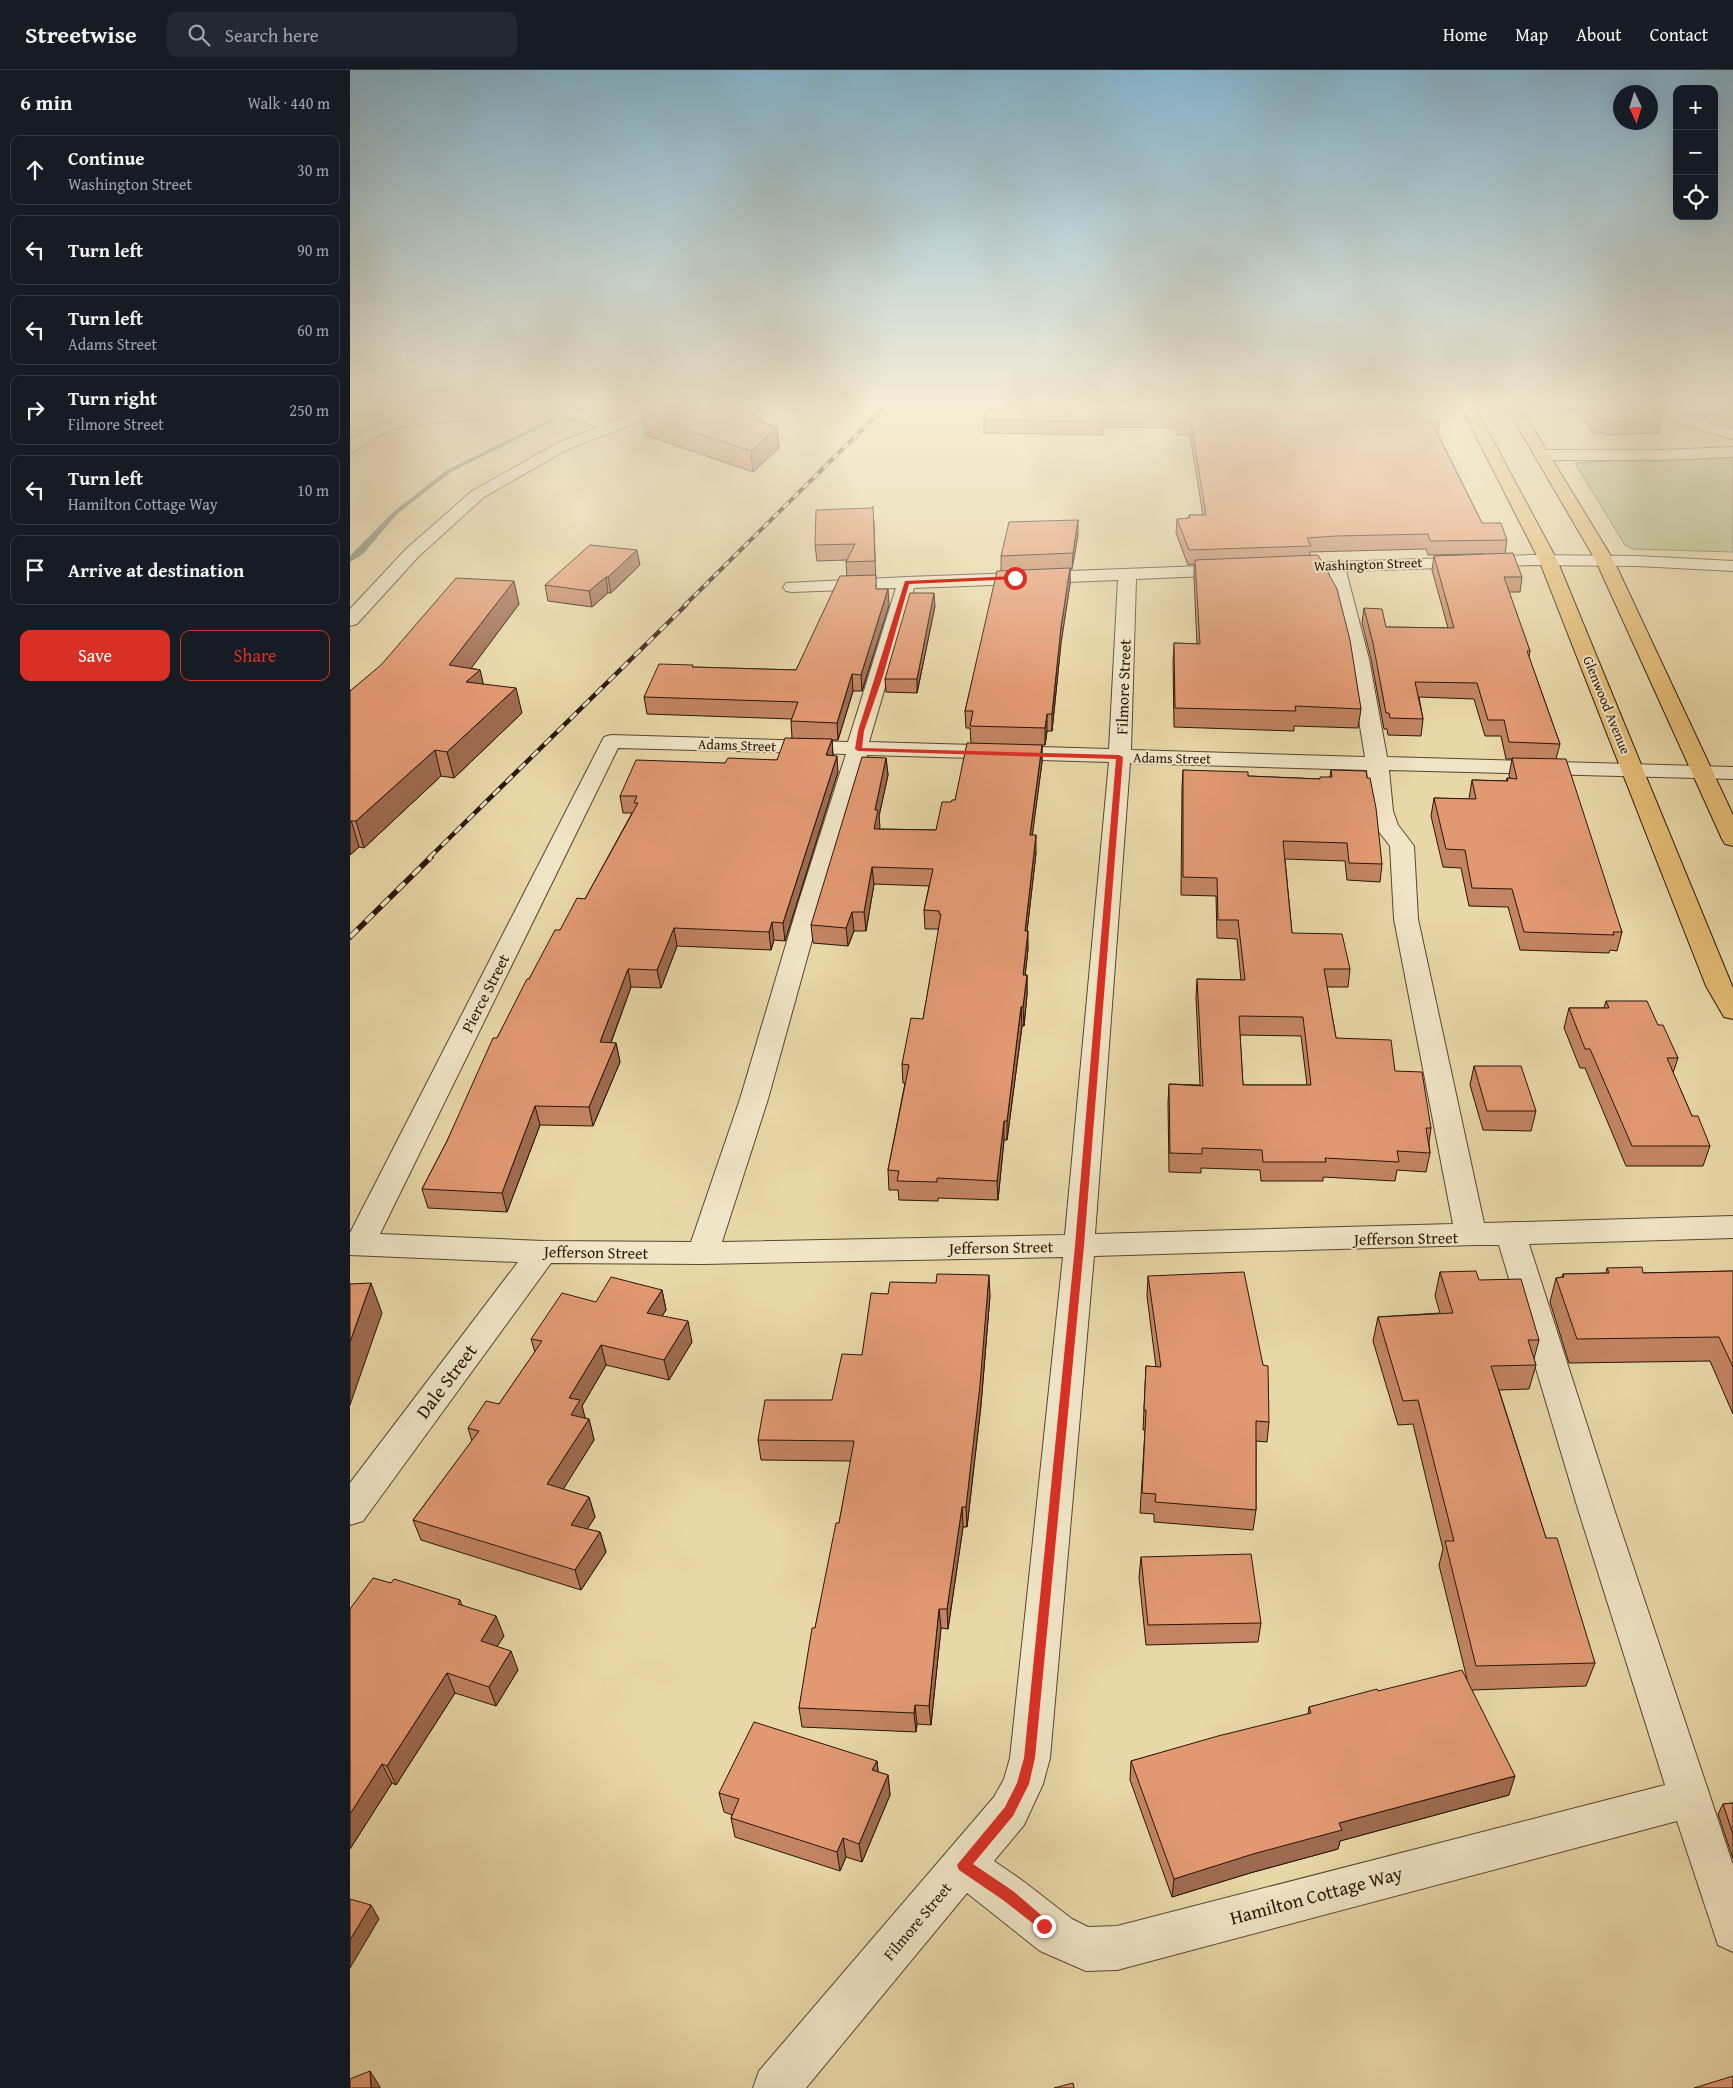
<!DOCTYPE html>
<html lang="en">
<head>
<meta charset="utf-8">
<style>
	body { margin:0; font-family:"Gentium Book Plus",serif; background:#242831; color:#f1f3f6 }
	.controls { position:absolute; right:15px; top:15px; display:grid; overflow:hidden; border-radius:10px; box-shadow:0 5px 20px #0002 }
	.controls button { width:45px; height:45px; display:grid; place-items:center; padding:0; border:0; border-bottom:1px solid #363941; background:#171b24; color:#f1f3f6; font:25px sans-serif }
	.compass { position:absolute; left:1263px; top:15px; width:45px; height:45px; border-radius:50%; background:#171b24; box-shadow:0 5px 20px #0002; rotate:176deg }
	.stop { position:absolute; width:15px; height:15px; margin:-11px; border:4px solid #d93025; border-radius:50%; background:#fff }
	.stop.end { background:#d93025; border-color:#fff; box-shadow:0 1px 5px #0008 }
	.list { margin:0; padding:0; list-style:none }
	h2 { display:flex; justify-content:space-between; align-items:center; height:65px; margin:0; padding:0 20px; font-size:21px }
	h2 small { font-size:16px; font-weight:400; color:#9ea1a6 }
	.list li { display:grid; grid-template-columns:32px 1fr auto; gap:15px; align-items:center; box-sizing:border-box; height:70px; margin:0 10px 10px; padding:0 10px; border:1px solid #363941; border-radius:10px }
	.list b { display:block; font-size:19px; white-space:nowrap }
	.list p { margin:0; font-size:16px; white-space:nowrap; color:#9ea1a6 }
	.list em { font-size:16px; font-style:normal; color:#9ea1a6 }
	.actions { display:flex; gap:10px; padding:15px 20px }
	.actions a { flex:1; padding:11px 0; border:1px solid #d93025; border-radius:10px; text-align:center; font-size:18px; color:#d93025 }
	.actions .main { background:#d93025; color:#fff }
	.icon { flex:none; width:28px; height:28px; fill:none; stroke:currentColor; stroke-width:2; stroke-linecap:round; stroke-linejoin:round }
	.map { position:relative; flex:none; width:1383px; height:2018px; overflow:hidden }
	header { display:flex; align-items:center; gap:30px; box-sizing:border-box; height:70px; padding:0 25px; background:#171b24; border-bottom:1px solid #363941 }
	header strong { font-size:24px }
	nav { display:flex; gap:28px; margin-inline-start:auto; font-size:18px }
	.search { width:350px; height:45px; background:#242831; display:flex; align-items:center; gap:12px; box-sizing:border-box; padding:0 18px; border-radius:10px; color:#9ea1a6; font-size:19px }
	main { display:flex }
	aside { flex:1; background:#171b24 }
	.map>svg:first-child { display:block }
	.green { fill:#b0bf8c; stroke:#6c6a4a }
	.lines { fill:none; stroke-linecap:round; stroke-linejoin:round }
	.stream { fill:#6b776a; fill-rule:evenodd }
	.minor-casing { stroke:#594630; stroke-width:2 }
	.major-casing { stroke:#291508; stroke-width:2 }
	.minor { fill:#f0e5c6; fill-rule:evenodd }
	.major { fill:#e4bc74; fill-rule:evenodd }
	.rail-far2-casing { stroke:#291508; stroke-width:4 }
	.rail-far1-casing { stroke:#291508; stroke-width:4.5 }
	.rail-casing { stroke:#291508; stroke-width:5.5 }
	.rail-far2 { stroke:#f0e5c6; stroke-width:2.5; stroke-dasharray:7; stroke-linecap:butt }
	.rail-far1 { stroke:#f0e5c6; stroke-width:3; stroke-dasharray:9; stroke-linecap:butt }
	.rail { stroke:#f0e5c6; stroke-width:4; stroke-dasharray:11; stroke-linecap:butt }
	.wall { fill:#c28462; stroke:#291508; fill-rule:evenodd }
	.shaded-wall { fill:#9e6b50; stroke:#291508 }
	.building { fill:#e29972; stroke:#291508; fill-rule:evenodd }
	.route { fill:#d93025 }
	.labels { text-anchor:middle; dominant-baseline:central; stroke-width:4; stroke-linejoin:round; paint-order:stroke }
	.far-street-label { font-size:14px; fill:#291508; stroke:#f0e5c6 }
	.street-label { font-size:16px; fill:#291508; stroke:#f0e5c6 }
	.near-street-label { font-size:19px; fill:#291508; stroke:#f0e5c6 }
</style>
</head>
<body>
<header>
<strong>Streetwise</strong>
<div class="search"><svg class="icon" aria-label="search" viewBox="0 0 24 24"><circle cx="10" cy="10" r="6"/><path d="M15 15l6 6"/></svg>Search here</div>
<nav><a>Home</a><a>Map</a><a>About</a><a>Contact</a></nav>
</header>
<main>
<aside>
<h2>6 min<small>Walk · 440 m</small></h2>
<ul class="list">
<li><svg class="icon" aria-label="ahead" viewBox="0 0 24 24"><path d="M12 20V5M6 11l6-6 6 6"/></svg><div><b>Continue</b><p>Washington Street</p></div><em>30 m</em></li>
<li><svg class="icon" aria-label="left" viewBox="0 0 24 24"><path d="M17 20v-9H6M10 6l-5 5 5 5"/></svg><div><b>Turn left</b></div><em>90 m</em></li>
<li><svg class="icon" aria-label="left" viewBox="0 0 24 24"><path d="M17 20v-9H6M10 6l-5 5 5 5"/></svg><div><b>Turn left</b><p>Adams Street</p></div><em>60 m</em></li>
<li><svg class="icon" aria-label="right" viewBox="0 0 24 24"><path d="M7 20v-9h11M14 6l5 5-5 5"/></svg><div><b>Turn right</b><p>Filmore Street</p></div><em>250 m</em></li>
<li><svg class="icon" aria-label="left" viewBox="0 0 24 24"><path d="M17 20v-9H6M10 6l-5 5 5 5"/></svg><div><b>Turn left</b><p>Hamilton Cottage Way</p></div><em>10 m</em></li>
<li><svg class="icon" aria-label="arrive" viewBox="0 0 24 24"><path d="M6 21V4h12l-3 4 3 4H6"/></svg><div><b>Arrive at destination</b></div></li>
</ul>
<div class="actions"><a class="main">Save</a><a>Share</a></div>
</aside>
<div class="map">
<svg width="1383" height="2018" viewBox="0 0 1383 2018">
	<rect width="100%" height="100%" fill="#e8d7a7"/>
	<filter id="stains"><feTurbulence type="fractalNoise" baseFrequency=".004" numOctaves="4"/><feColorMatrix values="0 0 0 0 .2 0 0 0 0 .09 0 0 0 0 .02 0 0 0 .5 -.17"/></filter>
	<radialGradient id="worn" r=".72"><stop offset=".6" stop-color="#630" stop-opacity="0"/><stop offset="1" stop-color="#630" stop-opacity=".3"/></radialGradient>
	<polygon class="green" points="1383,384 1383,482 1283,479 1275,475 1225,393"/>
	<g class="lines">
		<g class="stream">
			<polygon points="232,335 240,335 231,340 227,340 227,338"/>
			<polygon points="202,348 204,349 204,351 101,402 47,444 13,484 0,492 0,486 43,442 97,400"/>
		</g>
		<defs>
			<g id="minor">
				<polygon points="156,335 210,335 262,352 307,335 327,335 325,338 218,379 134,427 68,487 7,554 0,556 0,539 56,479 122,421 208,373 248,357 190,338 188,335 181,339 124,349 54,356 37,361 5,381 0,383 0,371 27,355 53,348 124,341"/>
				<polygon points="1300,335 1317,335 1333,346 1383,359 1383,369 1323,352"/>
				<polygon points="1383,377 1383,387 1309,390 1193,390 1187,388 1185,385 1187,382 1193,380 1309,380"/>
				<path d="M 1180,485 L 1287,486 L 1383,491 L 1383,501 L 1287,496 L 1180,495 L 996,501 L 1019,589 L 1037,687 L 1383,697 L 1383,709 L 1039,700 L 1043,741 L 1048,755 L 1064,776 L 1068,849 L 1134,1153 L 1383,1146 L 1383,1168 L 1179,1174 L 1264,1439 L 1383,1795 L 1383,1882 L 1368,1875 L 1327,1751 L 767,1900 L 736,1901 L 690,1881 L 617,1823 L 456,2018 L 403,2018 L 409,2001 L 644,1727 L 654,1709 L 660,1688 L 713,1187 L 353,1194 L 201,1193 L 13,1451 L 0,1455 L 0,1413 L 168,1192 L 0,1185 L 0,1163 L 254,667 L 261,665 L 498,672 L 546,518 L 442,522 L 436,521 L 433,517 L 436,513 L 557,507 L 880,495 L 886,496 L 889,500 L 886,504 L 880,505 L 786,509 L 781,680 L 1015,687 L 999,589 L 979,502 L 938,503 L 932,502 L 929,498 L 932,494 ZM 768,510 L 759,679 L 519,672 L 564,518 ZM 268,678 L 496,684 L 448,834 L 390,1029 L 341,1172 L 193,1171 L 30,1164 ZM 517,685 L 759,692 L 715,1165 L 372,1172 L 418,1029 L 472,834 ZM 780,693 L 1017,700 L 1021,741 L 1026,758 L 1040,776 L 1044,849 L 1103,1154 L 745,1164 ZM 1126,1175 L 1149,1175 L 1228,1439 L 1315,1715 L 767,1856 L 738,1857 L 722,1849 L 673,1811 L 644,1791 L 674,1755 L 693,1714 L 700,1688 L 744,1186 Z"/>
			</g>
			<g id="major">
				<polygon points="1110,335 1124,335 1207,490 1383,918 1383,949 1374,947 1356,916 1189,490"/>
				<polygon points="1155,335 1169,335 1264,491 1383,745 1383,776 1375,774 1372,769 1246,491"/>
			</g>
		</defs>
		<use href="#minor" class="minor-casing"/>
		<use href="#major" class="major-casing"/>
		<use href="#minor" class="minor"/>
		<use href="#major" class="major"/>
		<defs>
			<polyline id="rail-far2" points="334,536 537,335"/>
			<polyline id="rail-far1" points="79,788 336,535"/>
			<polyline id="rail" points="0,867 81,787"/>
		</defs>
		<use href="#rail-far2" class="rail-far2-casing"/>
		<use href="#rail-far1" class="rail-far1-casing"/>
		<use href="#rail" class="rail-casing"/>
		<use href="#rail-far2" class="rail-far2"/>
		<use href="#rail-far1" class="rail-far1"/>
		<use href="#rail" class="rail"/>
	</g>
	<g class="wall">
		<polygon points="636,335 1089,351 1088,364 1132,453 1157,470 1155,484 1172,507 1170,522 1159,522 1180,581 1179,587 1210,674 1206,689 1272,862 1267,881 1260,880 1259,883 1170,880 1158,837 1119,836 1111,798 1093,797 1081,746 1084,728 1119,729 1122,710 1156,711 1157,708 1160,708 1159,705 1162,689 1156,689 1151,666 1135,666 1124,629 1069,627 1073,649 1071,666 1038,665 1037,659 1034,659 1021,589 1012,553 1014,538 1036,557 1098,558 1082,500 1084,486 1133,484 1078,485 1076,479 960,482 960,486 1011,639 1008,658 944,656 944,661 824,657 823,592 824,573 847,574 844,508 844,494 838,495 826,463 827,449 839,448 839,445 853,445 840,365 827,365 825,358 753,357 753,365 634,363 634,350"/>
		<polygon points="1201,335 1300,335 1312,350 1309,363 1255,365 1254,363 1244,364 1228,342 1206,342"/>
		<polygon points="292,345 412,347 412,352 427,357 429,378 403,402 295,365"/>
		<polygon points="524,451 526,519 539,535 512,621 503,621 488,670 482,670 483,685 488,702 435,871 424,870 421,880 327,876 311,918 281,917 261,973 266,973 270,992 243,1056 190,1055 157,1142 78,1138 72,1119 97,1071 147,968 179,909 210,860 235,829 282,743 273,743 270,726 375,693 427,690 442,668 441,651 442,649 297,644 294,627 343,597 446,600 497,506 496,492 497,490 467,491 465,475"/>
		<polygon points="728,465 722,499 720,499 720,514 711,573 702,661 697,661 695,675 692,675 692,692 682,765 686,783 677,861 678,879 675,905 677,905 677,924 674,956 672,956 657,1070 654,1070 648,1130 588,1128 588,1131 549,1130 548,1120 539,1120 538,1100 555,1013 553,1013 552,994 573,949 589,859 575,859 574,840 579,816 524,814 516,861 504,861 498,876 463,873 461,855 536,688 538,705 529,746 529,759 586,760 601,732 605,730 621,673 620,658 616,658 615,641 651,501 651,486"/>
		<polygon points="290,495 261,523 258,523 242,537 198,531 195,515"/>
		<polygon points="169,534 121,598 130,600 133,614 172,643 104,708 91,706 14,778 9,777 0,785 0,621"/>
		<polygon points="585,536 567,623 536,622 535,609"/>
		<path d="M 833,700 L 898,706 L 970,709 L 980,707 L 981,700 L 1032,794 L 1030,812 L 997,810 L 995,791 L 935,789 L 942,863 L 1000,899 L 998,917 L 977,917 L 986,968 L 1045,1001 L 1081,1058 L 1079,1072 L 1080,1083 L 1076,1102 L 1047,1100 L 1045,1111 L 973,1107 L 973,1111 L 911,1111 L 910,1100 L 851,1098 L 851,1103 L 819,1102 L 818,1033 L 819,1014 L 850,1015 L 846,928 L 847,909 L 891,910 L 887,869 L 867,868 L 866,826 L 831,825 L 832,717 ZM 890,965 L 951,966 L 957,1015 L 893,1015 Z"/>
		<polygon points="1256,931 1308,955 1328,988 1323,1003 1342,1046 1360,1076 1353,1096 1276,1096 1235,998 1230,998 1214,958 1219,938 1254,938"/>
		<polygon points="1124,996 1186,1041 1181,1061 1133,1060 1120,1015"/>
		<polygon points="1257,1198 1293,1203 1383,1201 1383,1344 1360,1291 1219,1293 1200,1232 1206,1208 1212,1207 1213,1204 1256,1203"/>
		<polygon points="1090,1202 1129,1210 1189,1270 1184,1289 1186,1295 1179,1319 1149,1320 1196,1468 1245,1593 1236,1616 1122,1620 1159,1725 990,1771 988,1779 900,1803 822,1827 780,1710 781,1691 958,1644 959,1637 1028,1621 1117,1609 1089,1495 1093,1479 1063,1354 1048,1355 1023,1271 1028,1247 1090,1243 1085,1226"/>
		<polygon points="798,1206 919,1352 917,1372 906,1371 906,1440 903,1460 804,1452 804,1444 790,1443 795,1360 793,1360 796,1296 806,1297 797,1226"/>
		<polygon points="312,1220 316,1240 312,1246 342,1272 319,1310 256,1295 232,1336 235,1348 239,1349 244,1370 213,1419 239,1427 245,1447 237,1459 250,1462 256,1482 231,1520 71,1470 63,1450 122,1371 118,1358 149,1334 185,1282 181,1269 246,1232"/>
		<polygon points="538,1224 640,1225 631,1335 617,1457 613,1457 598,1559 591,1558 581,1655 567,1654 566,1662 452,1657 449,1638 465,1558 489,1453 501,1391 411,1390 408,1370 482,1330 512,1285"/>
		<polygon points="791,1487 911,1553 908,1572 796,1575 789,1507"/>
		<polygon points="41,1513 110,1530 112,1535 154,1566 147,1576 168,1600 146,1636 105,1623 46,1715 42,1713 0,1779 0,1539"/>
		<polygon points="527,1691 528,1702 538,1705 540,1725 512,1792 496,1787 490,1801 385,1767 381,1748 382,1745 374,1742 369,1723"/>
		<polygon points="1383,1733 1383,1789 1368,1744 1373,1734"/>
	</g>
	<g class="shaded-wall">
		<polygon points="412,347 414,367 404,350"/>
		<polygon points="427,357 429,378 403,402 401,381"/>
		<polygon points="728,450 728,465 722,499 723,483"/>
		<polygon points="287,480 290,495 261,523 258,507"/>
		<polygon points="720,498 720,514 711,573 702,661 702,644 711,557"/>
		<polygon points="256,507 258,523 242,537 239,521"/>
		<polygon points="164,511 169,534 105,620 99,595"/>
		<polygon points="538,519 539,535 512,621 511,605"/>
		<polygon points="584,523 585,536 567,623 567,609"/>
		<polygon points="130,600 136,625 116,612"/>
		<polygon points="502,604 503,621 488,670 487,653"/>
		<polygon points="166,618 172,643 104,708 97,682"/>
		<polygon points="697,644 697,661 695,675 695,658"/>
		<polygon points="482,669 483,686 476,685"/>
		<polygon points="692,675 692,692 680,783 680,765"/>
		<polygon points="85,680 91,706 14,778 6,751"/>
		<polygon points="487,686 488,702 435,871 433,853"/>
		<polygon points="536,688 538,705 529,746 530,757 525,777 524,759 525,740"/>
		<polygon points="1,750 9,777 0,785 0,751"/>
		<polygon points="686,765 686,783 675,879 675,861"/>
		<polygon points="522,797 524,814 516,861 514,842"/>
		<polygon points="502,842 504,861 498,876 496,858"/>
		<polygon points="422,852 424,870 421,880 419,862"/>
		<polygon points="324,858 327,876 311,918 307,900"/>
		<polygon points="678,861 678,879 673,924 673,905"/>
		<polygon points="278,899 281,917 254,991 250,972"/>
		<polygon points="677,905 677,924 674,956 673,937"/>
		<polygon points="671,937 672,956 657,1070 657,1051"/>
		<polygon points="266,973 270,992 243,1056 239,1037"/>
		<polygon points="185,1036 190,1055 157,1142 152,1123"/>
		<polygon points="654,1051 654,1070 648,1130 647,1111"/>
		<polygon points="639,1205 640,1225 631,1335 617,1457 616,1437"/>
		<polygon points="21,1213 32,1243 0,1335 0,1272"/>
		<polygon points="312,1220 316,1240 301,1263 297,1243"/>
		<polygon points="338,1251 342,1272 319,1310 314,1290"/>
		<polygon points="251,1275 256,1295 232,1336 236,1351 221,1345 219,1328"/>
		<polygon points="239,1349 244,1370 204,1434 197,1414"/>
		<polygon points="239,1427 245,1447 227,1475 221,1455"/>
		<polygon points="612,1437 613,1457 598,1559 597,1539"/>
		<polygon points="250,1462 256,1482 231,1520 225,1500"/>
		<polygon points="589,1539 591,1558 581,1655 579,1636"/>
		<polygon points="146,1546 154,1566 138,1590 131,1571"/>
		<polygon points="161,1581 168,1600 146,1636 139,1617"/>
		<polygon points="97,1603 105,1623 46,1715 37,1696"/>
		<polygon points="565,1635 567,1654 566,1662 564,1643"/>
		<polygon points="527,1691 529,1710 522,1700"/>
		<polygon points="32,1694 42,1713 0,1779 0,1744"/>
		<polygon points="538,1705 540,1725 512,1792 509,1774"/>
		<polygon points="1165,1706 1159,1725 990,1771 988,1779 900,1803 822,1827 824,1809 989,1753"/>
		<polygon points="493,1768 496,1787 490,1801 487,1782"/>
		<polygon points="21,1835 29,1849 0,1898 0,1870"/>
		<polygon points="20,2001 30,2017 30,2018 21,2018"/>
	</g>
	<g class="building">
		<polygon points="320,335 375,335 412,347 404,350 427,357 401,381 292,345"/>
		<polygon points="636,335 1081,335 1089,351 1081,351 1132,453 1151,453 1157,470 1080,471 1078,464 986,466 957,468 961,476 839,480 827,449 840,448 839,445 856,445 841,352 827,352 826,345 753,345 753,352 634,350"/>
		<polygon points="1236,335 1300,335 1312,350 1258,352 1257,350 1247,350"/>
		<polygon points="523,436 525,491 496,492 505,474 465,475 466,440 522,438"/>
		<polygon points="728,450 723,483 651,486 659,452"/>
		<polygon points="240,475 287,480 258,507 256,507 239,521 195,515"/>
		<polygon points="1163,483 1172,507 1154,507 1180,581 1177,581 1210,674 1159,672 1154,650 1138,650 1127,613 1065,612 1073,649 1040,648 1039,643 1036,643 1023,573 1014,538 1032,539 1036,557 1104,558 1084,486"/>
		<polygon points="968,485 987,519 1000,570 1011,639 945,636 946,641 825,638 824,573 850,574 845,490"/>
		<polygon points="720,498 711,557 702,644 697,644 695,658 620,656 623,641 615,641 647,501"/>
		<polygon points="526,505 526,519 538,519 511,605 502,604 487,653 441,651 448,632 294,627 309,594 343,595 342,597 446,600 490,506"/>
		<polygon points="106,508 164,511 99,595 130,600 116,612 166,618 97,682 85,680 6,751 0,751 0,621 31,595"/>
		<polygon points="560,523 584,523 567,609 535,609"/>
		<polygon points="435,668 482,669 476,685 487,686 433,853 422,852 419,862 324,858 307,900 278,899 250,972 266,973 239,1037 185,1036 152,1123 72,1119 97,1071 143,968 147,968 177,909 179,909 205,860 210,860 227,828 235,829 288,733 284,733 287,726 270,726 286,690 375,693 378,688 427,690"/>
		<polygon points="617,673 692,675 680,765 686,765 675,861 678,861 673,905 677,905 673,937 671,937 657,1051 654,1051 647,1111 587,1108 587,1112 547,1111 549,1101 538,1100 559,995 552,994 561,948 573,949 591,844 589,844 589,841 574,840 583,799 522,797 514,842 502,842 496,858 461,855 512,687 536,688 525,740 528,740 524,759 586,760 592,732 601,732 602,730 605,730"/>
		<polygon points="1162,688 1216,689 1272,862 1263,862 1264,865 1174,862 1162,819 1122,818 1115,780 1096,779 1084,728 1126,729 1122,710 1158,711 1157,708 1167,709"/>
		<path d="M 833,700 L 898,702 L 898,706 L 970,709 L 970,707 L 982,707 L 981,700 L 1016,701 L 1017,708 L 1020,708 L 1026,738 L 1032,794 L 999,793 L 997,773 L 933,771 L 942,863 L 992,864 L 1000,899 L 974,899 L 986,968 L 1041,970 L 1045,1001 L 1072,1002 L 1081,1058 L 1076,1058 L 1080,1083 L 1047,1081 L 1049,1092 L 975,1088 L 976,1092 L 913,1092 L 912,1080 L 852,1078 L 852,1084 L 820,1083 L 819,1014 L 853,1016 L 847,909 L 895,910 L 888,850 L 868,850 L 867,808 L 833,807 ZM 889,946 L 953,947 L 961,1015 L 893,1015 Z"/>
		<polygon points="1256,931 1297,931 1308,955 1313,955 1328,988 1317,988 1342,1046 1348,1046 1360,1076 1282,1076 1240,979 1235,979 1219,938 1259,938"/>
		<polygon points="1124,996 1171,996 1186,1041 1137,1041"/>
		<polygon points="1292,1197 1293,1203 1383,1201 1383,1297 1369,1267 1227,1269 1206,1208 1214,1207 1213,1204 1259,1203 1257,1198"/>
		<polygon points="1126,1201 1129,1210 1171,1209 1189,1270 1178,1270 1186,1295 1141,1296 1196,1468 1207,1468 1245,1593 1126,1596 1095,1471 1104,1471 1068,1330 1053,1331 1028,1247 1103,1243 1090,1202"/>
		<polygon points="894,1202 913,1295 918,1296 919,1352 906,1351 906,1440 805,1432 806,1424 792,1423 796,1340 794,1340 796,1296 811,1297 798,1206"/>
		<polygon points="587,1204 639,1205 630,1315 616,1437 612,1437 597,1539 589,1539 579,1636 565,1635 564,1643 449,1638 462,1558 465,1558 486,1453 489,1453 504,1371 408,1370 415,1330 482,1330 492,1284 512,1285 521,1223 538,1224 540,1212 586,1213"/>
		<polygon points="261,1207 312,1220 297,1243 338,1251 314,1290 251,1275 219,1328 230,1330 221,1345 239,1349 197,1414 239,1427 221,1455 250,1462 225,1500 63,1450 129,1361 118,1358 136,1331 149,1334 192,1271 181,1269 212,1223 246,1232"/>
		<polygon points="21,1213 0,1272 0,1214"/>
		<polygon points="901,1484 911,1553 798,1555 791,1487"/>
		<polygon points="23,1508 41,1513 44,1509 110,1530 108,1534 146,1546 131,1571 161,1581 139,1617 97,1603 37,1696 32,1694 0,1744 0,1539"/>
		<polygon points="1112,1600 1165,1706 989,1753 992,1760 903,1784 824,1809 781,1691 868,1666 961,1643 959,1637 1027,1619 1028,1621"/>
		<polygon points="404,1652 527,1691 522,1700 538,1705 509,1774 493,1768 487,1782 381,1748 389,1729 369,1723"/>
		<polygon points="1383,1733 1383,1764 1373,1734"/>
		<polygon points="0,1829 21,1835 0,1870"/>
		<polygon points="20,2001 21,2018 0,2018 0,2009"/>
		<polygon points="1383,2006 1383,2018 1344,2018"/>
		<polygon points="723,2013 724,2018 704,2018"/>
	</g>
	<linearGradient id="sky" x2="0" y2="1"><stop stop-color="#87b6d0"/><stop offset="0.54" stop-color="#f5edd7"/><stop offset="1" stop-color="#f5edd7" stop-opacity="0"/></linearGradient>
	<rect width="1383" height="618" fill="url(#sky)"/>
	<polygon class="route" points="665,506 667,509 559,514 533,606 514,661 512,678 769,685 773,687 734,1176 685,1688 679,1714 663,1746 623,1794 663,1821 698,1851 700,1856 698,1860 694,1862 653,1830 609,1800 607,1795 655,1737 667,1713 674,1688 725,1176 766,689 508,681 505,679 508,661 555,511"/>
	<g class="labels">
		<g class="far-street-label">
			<text transform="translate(1018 494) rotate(-2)">Washington Street</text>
			<text transform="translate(1257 635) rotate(68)">Glenwood Avenue</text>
			<text transform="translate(387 675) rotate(2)">Adams Street</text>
			<text transform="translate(822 688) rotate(1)">Adams Street</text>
		</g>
		<g class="street-label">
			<text transform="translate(773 617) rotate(-88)">Filmore Street</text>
			<text transform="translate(135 923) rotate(-63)">Pierce Street</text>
			<text transform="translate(1056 1168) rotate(-1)">Jefferson Street</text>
			<text transform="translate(651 1177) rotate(-1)">Jefferson Street</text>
			<text transform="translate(246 1182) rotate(1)">Jefferson Street</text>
			<text transform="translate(567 1851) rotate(-50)">Filmore Street</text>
		</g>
		<g class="near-street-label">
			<text transform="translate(96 1311) rotate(-53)">Dale Street</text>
			<text transform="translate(966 1825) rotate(-15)">Hamilton Cottage Way</text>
		</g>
	</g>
	<rect width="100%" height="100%" filter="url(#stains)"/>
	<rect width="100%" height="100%" fill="url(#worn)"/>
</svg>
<div class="controls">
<button>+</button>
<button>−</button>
<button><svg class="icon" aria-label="locate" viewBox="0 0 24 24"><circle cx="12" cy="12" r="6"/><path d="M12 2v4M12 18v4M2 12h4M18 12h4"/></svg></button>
</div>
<svg class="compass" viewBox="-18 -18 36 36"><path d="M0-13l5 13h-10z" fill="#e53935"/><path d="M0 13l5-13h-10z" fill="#9ea1a6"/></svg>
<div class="stop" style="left:665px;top:508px"></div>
<div class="stop end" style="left:694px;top:1856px"></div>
</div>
</main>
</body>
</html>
